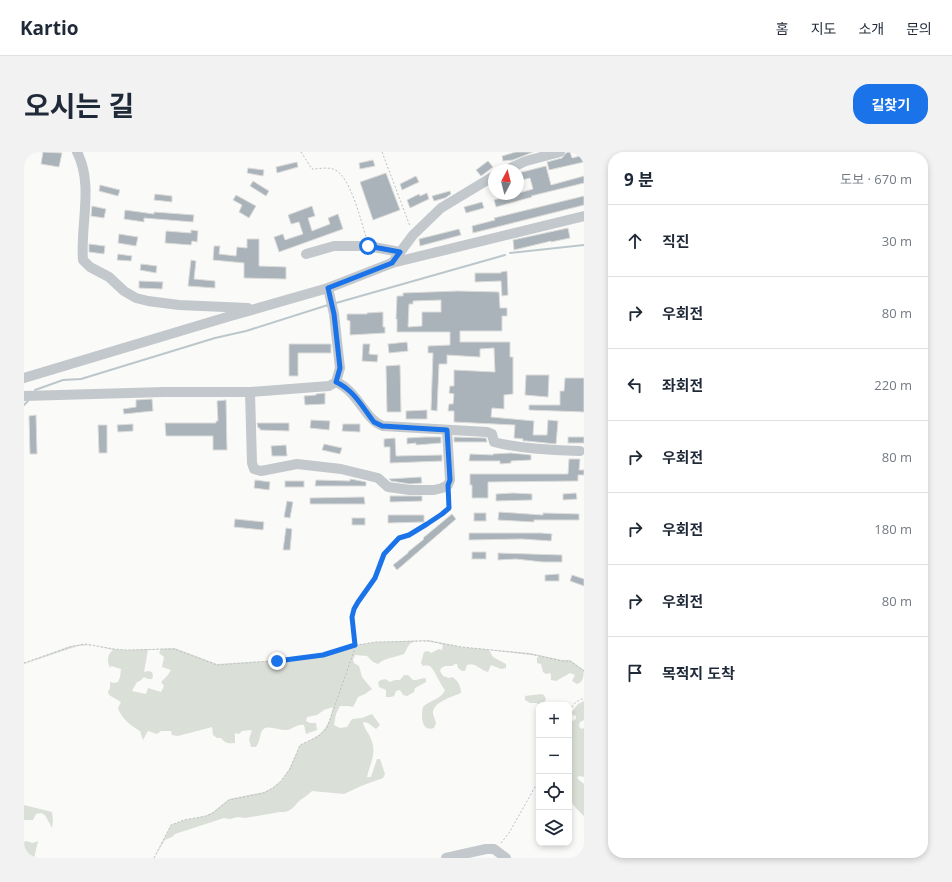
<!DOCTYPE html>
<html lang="ko">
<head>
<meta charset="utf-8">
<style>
	body { margin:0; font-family:"Open Sans","Noto Sans KR",sans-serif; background:#f2f2f3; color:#1f2937 }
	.controls { position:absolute; right:12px; bottom:12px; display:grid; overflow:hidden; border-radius:8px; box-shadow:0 2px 6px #0003 }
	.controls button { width:36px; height:36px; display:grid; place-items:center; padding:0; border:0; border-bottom:1px solid #e0e1e3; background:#fff; color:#1f2937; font:20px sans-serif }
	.compass { position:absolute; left:464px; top:12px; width:36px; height:36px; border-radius:50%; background:#fff; box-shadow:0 2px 6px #0003; rotate:7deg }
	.stop { position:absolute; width:12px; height:12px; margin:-9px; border:3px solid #1a73e8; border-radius:50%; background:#fff }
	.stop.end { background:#1a73e8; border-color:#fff; box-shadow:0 1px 4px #0008 }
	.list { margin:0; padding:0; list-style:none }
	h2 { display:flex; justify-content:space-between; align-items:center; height:52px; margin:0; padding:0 16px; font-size:17px }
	h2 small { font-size:13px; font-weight:400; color:#747a83 }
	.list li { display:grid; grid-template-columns:26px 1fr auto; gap:12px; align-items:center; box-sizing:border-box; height:72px; padding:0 16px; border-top:1px solid #e0e1e3 }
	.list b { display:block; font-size:15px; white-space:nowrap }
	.list em { font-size:13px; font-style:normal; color:#747a83 }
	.icon { flex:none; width:22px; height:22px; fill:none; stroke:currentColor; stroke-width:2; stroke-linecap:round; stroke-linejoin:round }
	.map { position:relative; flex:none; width:560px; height:706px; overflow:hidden; border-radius:16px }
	header { display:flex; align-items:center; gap:24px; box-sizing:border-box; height:56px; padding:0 20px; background:#fff; border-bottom:1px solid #e0e1e3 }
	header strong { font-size:19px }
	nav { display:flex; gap:22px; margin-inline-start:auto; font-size:14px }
	.intro { display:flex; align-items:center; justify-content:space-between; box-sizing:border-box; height:96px; padding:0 24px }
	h1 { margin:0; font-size:28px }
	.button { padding:10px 18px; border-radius:16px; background:#1a73e8; color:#fff; font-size:14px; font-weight:700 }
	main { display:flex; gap:24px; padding:0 24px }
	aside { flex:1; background:#fff; border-radius:16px; box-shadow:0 2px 6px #0003 }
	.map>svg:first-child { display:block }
	.green { fill:#dadfd7; fill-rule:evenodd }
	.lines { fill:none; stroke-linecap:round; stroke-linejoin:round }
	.stream { stroke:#bbc7cb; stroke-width:2 }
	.building { fill:#aab3b9; stroke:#dcdcda; fill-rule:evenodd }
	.path { stroke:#bbbfc2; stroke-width:1; stroke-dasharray:2 2; stroke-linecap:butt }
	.minor { stroke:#c3c8cc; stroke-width:10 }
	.route { stroke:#1a73e8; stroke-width:5 }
</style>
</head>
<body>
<header>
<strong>Kartio</strong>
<nav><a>홈</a><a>지도</a><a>소개</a><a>문의</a></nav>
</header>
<div class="intro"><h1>오시는 길</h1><a class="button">길찾기</a></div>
<main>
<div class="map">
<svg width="560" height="706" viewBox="0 0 560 706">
	<rect width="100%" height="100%" fill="#fafaf8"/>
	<g class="green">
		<path d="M 360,401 L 361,402 L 351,427 L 334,450 L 331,458 L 328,465 L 332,493 L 352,490 L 405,488 L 438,495 L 506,501 L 538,508 L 546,508 L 560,518 C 559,524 560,530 553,532 L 548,529 L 551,523 L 546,521 L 532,529 L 527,528 L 527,523 L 526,521 L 522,522 L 519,520 L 517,512 L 513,511 L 513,506 L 515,504 L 465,498 L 469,505 L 482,512 L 482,516 L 477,517 L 467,513 L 464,520 C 455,518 452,510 443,513 L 441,519 L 438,519 L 434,516 L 433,512 L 431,512 L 428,514 L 421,514 L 417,516 L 416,519 L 419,524 L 425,526 L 428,525 C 434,528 437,535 437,541 C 428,545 408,550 409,562 C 410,565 411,568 412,571 L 410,576 C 397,580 397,564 399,555 L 401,553 C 408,548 418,546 421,538 C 416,532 410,517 406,514 C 403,513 401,513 399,514 L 397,511 L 400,500 L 404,499 L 407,501 L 415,497 L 418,498 L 419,493 C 412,490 393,487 387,491 C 384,493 382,499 380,502 C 372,505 360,506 354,512 L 349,510 L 343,504 L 331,503 L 329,508 L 330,511 L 335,514 L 338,525 L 348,537 L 341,542 L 334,545 L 329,555 L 325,554 L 316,554 L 312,562 L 310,573 L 316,576 L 323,575 L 328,567 L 338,566 L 348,562 L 356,573 L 352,577 L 344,571 L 339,570 C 340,577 345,581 347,587 C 353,602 346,611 343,625 L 347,625 L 353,607 L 356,607 L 361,622 L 359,626 L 337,634 L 320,642 L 288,639 C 284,643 279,646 275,649 C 269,656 265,661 256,660 L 221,666 L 214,665 L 206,667 L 200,666 L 151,682 L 148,685 L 141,688 L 130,706 L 147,673 L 160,668 L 181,664 L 189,660 L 205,647 L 240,640 L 248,636 L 257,629 L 265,617 L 276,593 C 297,584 304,578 309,555 L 300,558 L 293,563 L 283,565 L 282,569 L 286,571 L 292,571 L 293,578 L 282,582 L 280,573 C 272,572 270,577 263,578 C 255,579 240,570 237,581 C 235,587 236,589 232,595 L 227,595 L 225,587 L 228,578 L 218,579 L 215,582 L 211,581 L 211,591 C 204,592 201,591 197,586 L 193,586 L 189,583 L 188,575 L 154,584 L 148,583 L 147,579 L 137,579 L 133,582 L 124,579 L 119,588 L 116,579 C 107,574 97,566 94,556 L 97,550 L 85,543 L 84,540 L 86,536 L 86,530 L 90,531 L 94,530 L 96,525 L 97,517 L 87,514 L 86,516 C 83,509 83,502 89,498 L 67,493 L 54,494 L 0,512 L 0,511 L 46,494 L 61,492 L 90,497 L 103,498 L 151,496 L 193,512 L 275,507 L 312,499 L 330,493 L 327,465 L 330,457 L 339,440 L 350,426 ZM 137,497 L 135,501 L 140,505 L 138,515 L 147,518 L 144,523 L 137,530 L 140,534 L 137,540 L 124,536 L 122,542 L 108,539 L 113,530 L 116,529 L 120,525 L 124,527 L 128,527 L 129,524 L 128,520 L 124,519 L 120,520 L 124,498 Z"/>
		<polygon points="380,523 384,523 389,528 392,528 400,526 402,527 402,530 391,536 390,540 383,544 379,543 376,538 372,539 370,544 367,545 362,545 362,538 355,535 354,530 357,528 361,527 366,530 371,528 376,528"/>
		<polygon points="517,542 520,543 522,547 519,553 514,554 513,551 506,551 501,548 501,544"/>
		<path d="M 560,549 L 560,568 L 556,570 L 555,574 L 557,577 L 560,576 L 560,625 L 556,624 L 553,625 L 555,628 L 560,632 L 560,664 C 553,657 545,651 545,640 L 546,638 L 545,634 L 545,571 L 552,567 L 552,564 L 549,563 L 547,561 L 554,552 Z"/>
		<polygon points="0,653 28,660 29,668 28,676 21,663 17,661 12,662 9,668 0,668"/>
		<polygon points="2,689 9,691 14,689 10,706 0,706 0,690"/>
	</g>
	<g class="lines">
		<g class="stream">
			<polyline points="486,101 560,93"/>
			<polyline points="312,151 481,103"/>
			<polyline points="11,238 39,228 57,227 191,186 222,179 304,153"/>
			<polyline points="0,253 4,249"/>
		</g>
	</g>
	<g class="building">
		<polygon points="19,0 38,1 35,15 17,12"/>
		<polygon points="492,0 509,0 489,8 479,9 478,4"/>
		<polygon points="546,0 548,6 560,3 560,10 525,18 523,10 538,6 542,1"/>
		<polygon points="349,8 351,14 336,17 335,11"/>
		<polygon points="464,9 469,15 457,24 452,18"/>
		<polygon points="273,10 274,15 253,21 252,15"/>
		<polygon points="522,14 527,33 560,24 560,31 507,44 508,45 472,55 470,48 509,37 506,26 494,29 494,21"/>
		<polygon points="224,16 240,18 239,24 223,21"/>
		<polygon points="362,21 376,58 349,68 336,30"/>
		<polygon points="392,24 395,30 378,38 376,32"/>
		<polygon points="229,29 245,39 242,44 226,34"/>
		<polygon points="76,33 96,38 94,44 75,39"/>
		<polygon points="426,39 427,42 421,46 410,49 408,44"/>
		<polygon points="403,41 405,47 386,56 383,48 395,42 396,44"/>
		<polygon points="131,42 148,44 148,50 130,48"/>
		<polygon points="212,43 232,54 225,66 215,60 218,53 209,48"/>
		<polygon points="560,44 560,53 449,81 448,74 471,68 470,66"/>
		<polygon points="458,50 460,56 442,61 440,55"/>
		<polygon points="68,54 82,57 80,66 67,64"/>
		<polygon points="288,54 291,64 284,66 288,79 306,72 304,66 314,62 319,77 255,100 250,85 259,82 261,88 279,82 275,70 267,72 264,63"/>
		<polygon points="101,58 130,62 130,60 170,63 169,70 120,66 120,70 100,67"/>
		<polygon points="544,76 546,86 527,90 527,89 490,98 489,88"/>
		<polygon points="435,77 437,83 396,94 395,87"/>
		<polygon points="167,78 174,79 173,90 168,89 167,93 141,91 142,79 167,81"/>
		<polygon points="95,82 114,85 112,94 94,91"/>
		<polygon points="223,87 235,87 235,114 262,115 262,127 220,126 220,111 189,108 190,94 196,94 195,102 212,104 213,95 223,96"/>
		<polygon points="65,92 81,94 80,102 65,100"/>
		<polygon points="94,102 108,104 107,109 93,108"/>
		<polygon points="167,108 172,109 170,127 191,129 191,136 164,134"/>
		<polygon points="117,112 133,114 132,121 116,118"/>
		<polygon points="483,119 484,143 478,144 477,129 451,130 451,121 477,121 477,120"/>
		<polygon points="115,129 139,130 138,137 115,136"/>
		<path d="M 434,139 L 475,140 L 476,156 L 483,156 L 483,164 L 478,164 L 478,179 L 436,179 L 436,190 L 486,190 L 486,205 L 489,205 L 489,242 L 480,243 L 480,257 L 468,256 L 467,265 L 510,269 L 509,283 L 523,283 L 524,268 L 534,269 L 532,292 L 503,289 L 499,289 L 499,287 L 490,286 L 491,273 L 430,270 L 430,259 L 424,259 L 425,252 L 429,252 L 430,242 L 425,241 L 426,234 L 430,234 L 430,218 L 471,220 L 470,196 L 456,197 L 456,205 L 423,203 L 423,212 L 415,212 L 413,259 L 407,258 L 409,201 L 404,201 L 404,194 L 426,193 L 426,180 L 373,180 L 373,167 L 372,167 L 373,144 L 379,144 L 379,141 ZM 417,148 L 417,160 L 398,160 L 398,174 L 384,175 L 385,152 L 389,152 L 389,149 Z"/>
		<polygon points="359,160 359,175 361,175 361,181 326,183 326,169 323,168 323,162 343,162 343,161"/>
		<polygon points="383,190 384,199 365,201 364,192"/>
		<polygon points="265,192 307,192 307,201 274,201 274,224 265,224"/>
		<polygon points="339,192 346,192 345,202 354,203 353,210 338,209"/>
		<polygon points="376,213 377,260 363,260 362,214"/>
		<polygon points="502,223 525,223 524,245 501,243"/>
		<polygon points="541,226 560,226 560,260 505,258 505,253 536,253 536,239 540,239"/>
		<polygon points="301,241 301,252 281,253 280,244 292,243 292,242"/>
		<polygon points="128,247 129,259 100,262 99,257 112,255 112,248"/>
		<polygon points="202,248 203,298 189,298 189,284 142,284 141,271 192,271 192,269 194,269 193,249"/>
		<polygon points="403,258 403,267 382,267 382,259"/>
		<polygon points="12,263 13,302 6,302 5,264"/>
		<polygon points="287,268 306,269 305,278 286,276"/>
		<polygon points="233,271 265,271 265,279 236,278 236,276 234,276"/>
		<polygon points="109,272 109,279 94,280 93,273"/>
		<polygon points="319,272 336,272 336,280 318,279"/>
		<polygon points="74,273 83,273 83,301 75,301"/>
		<polygon points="401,285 417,285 417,291 392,293 392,291 383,292 383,286"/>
		<polygon points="430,285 462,286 463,290 430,290"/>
		<rect x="544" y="285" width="16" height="6"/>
		<polygon points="371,286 372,304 418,303 418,309 366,311 366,295 360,295 360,287"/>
		<polygon points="300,292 318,296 316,302 298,298"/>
		<polygon points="262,293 263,304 248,304 247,294"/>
		<polygon points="487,301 507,303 507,308 487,309 487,311 476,312 476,309 445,309 446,302 469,303 469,302"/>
		<polygon points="545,307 556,307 555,318 560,318 560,323 554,323 554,329 464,330 464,346 448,346 448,333 446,333 446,322 544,322"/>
		<polygon points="397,325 398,331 386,332 367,329 365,327"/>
		<polygon points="326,327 342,330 342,334 291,334 292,328 326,329"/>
		<polygon points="231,328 246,330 245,338 230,336"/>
		<rect x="261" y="329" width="19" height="6"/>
		<polygon points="489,341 508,342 508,348 472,349 472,342"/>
		<polygon points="552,341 553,347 539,348 539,342"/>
		<polygon points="366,344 398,344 398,349 366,350"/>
		<polygon points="340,345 341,352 286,352 286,346"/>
		<polygon points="263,349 269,350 266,366 260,365"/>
		<polygon points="475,360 519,363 519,361 555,362 555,368 510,368 510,370 474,368"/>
		<rect x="450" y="361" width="12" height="8"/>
		<polygon points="428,362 432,367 373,418 369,413 384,401 384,400 400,387 399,386"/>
		<polygon points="364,363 400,363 400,370 364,371"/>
		<rect x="328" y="366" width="13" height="7"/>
		<polygon points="211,367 240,370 239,378 210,375"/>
		<polygon points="262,376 268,377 266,398 259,398"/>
		<polygon points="445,381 517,381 528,382 527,389 498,387 445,388"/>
		<rect x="448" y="400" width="14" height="7"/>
		<polygon points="474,401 538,403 538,410 519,410 492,407 474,408"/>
		<polygon points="535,422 535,429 521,429 521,423"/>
		<polygon points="548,423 560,427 560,434 546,429"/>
	</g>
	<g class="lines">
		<g class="path">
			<path d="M 277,0 L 288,17 C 294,17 303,15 309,17 C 326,22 337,69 342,85"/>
			<polyline points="358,0 386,74"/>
			<polyline points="0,511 46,495 61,492 90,497 103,498 150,497 193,513 275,507 312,499 327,494 352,490 404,489 438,495 506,502 538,509 546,509 560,519"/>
			<polyline points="545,558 552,550 560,546"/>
			<polyline points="477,691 485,681 515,628"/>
			<polyline points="130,706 147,673 160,668 182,664 189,661 205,648 240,641 249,636 257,629 266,617 276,593 295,584 303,576 330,499 331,493 328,465 330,457 334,449 351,426 361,402 375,386 385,383 403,372 418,362 425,356 425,343"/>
		</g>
		<g class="minor">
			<path d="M 53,0 C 70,33 56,73 59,108 L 66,115 L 85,125 L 100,139 L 112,146 L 124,149 L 155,153 L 224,156"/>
			<polyline points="482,18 502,9 536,0"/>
			<polyline points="282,102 310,94 344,94 376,100"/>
			<polyline points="368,111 389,83 417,56 470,24"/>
			<polyline points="0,226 203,165 304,136 368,111 560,64"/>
			<path d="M 312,230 C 334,239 341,268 359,274 L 463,280 L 468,282 L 470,290 C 498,297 527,298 556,299"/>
			<polyline points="226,240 228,311 230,317 237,319 273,312 317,317 354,326 364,335 386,338 410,338 418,336 424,333 426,328 423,278"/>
			<polyline points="0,244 140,240 226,240 305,234 312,230 316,216 310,162 304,136"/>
			<polyline points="422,706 462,697 470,697 482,706"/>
		</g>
	</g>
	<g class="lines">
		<path class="route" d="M 253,509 L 299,503 L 331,493 L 328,465 L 330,457 L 334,450 L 351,426 L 360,402 L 375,386 L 385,383 L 403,372 L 418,362 L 425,356 L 424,333 L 426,328 L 423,278 L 358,274 L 350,270 C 339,256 330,238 312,230 L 316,216 L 310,162 L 304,136 L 368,111 L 376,100 L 344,94"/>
	</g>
</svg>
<div class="controls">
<button>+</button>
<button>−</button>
<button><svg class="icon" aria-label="locate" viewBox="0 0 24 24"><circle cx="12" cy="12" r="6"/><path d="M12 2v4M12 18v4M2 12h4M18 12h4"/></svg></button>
<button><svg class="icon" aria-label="layers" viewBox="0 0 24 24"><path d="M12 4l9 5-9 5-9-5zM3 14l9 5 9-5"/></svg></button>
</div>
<svg class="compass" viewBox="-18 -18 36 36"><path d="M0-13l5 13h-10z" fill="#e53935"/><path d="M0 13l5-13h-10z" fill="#747a83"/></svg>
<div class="stop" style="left:344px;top:94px"></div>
<div class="stop end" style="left:253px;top:509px"></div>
</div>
<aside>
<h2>9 분<small>도보 · 670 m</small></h2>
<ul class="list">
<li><svg class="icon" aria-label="ahead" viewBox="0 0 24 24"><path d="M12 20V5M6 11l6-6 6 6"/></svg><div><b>직진</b></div><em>30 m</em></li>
<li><svg class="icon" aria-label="right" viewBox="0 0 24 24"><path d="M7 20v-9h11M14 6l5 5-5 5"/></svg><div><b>우회전</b></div><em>80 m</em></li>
<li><svg class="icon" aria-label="left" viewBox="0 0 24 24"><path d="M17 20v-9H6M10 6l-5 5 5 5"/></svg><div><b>좌회전</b></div><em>220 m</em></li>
<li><svg class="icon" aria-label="right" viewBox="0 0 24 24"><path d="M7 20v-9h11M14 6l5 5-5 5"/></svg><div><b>우회전</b></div><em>80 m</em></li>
<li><svg class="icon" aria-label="right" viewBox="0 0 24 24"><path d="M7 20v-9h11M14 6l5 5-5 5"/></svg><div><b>우회전</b></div><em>180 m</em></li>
<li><svg class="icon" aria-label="right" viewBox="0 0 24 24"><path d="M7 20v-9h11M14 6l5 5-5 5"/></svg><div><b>우회전</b></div><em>80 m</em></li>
<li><svg class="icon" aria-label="arrive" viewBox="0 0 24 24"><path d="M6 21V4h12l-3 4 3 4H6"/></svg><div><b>목적지 도착</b></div></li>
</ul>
</aside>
</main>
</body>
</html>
